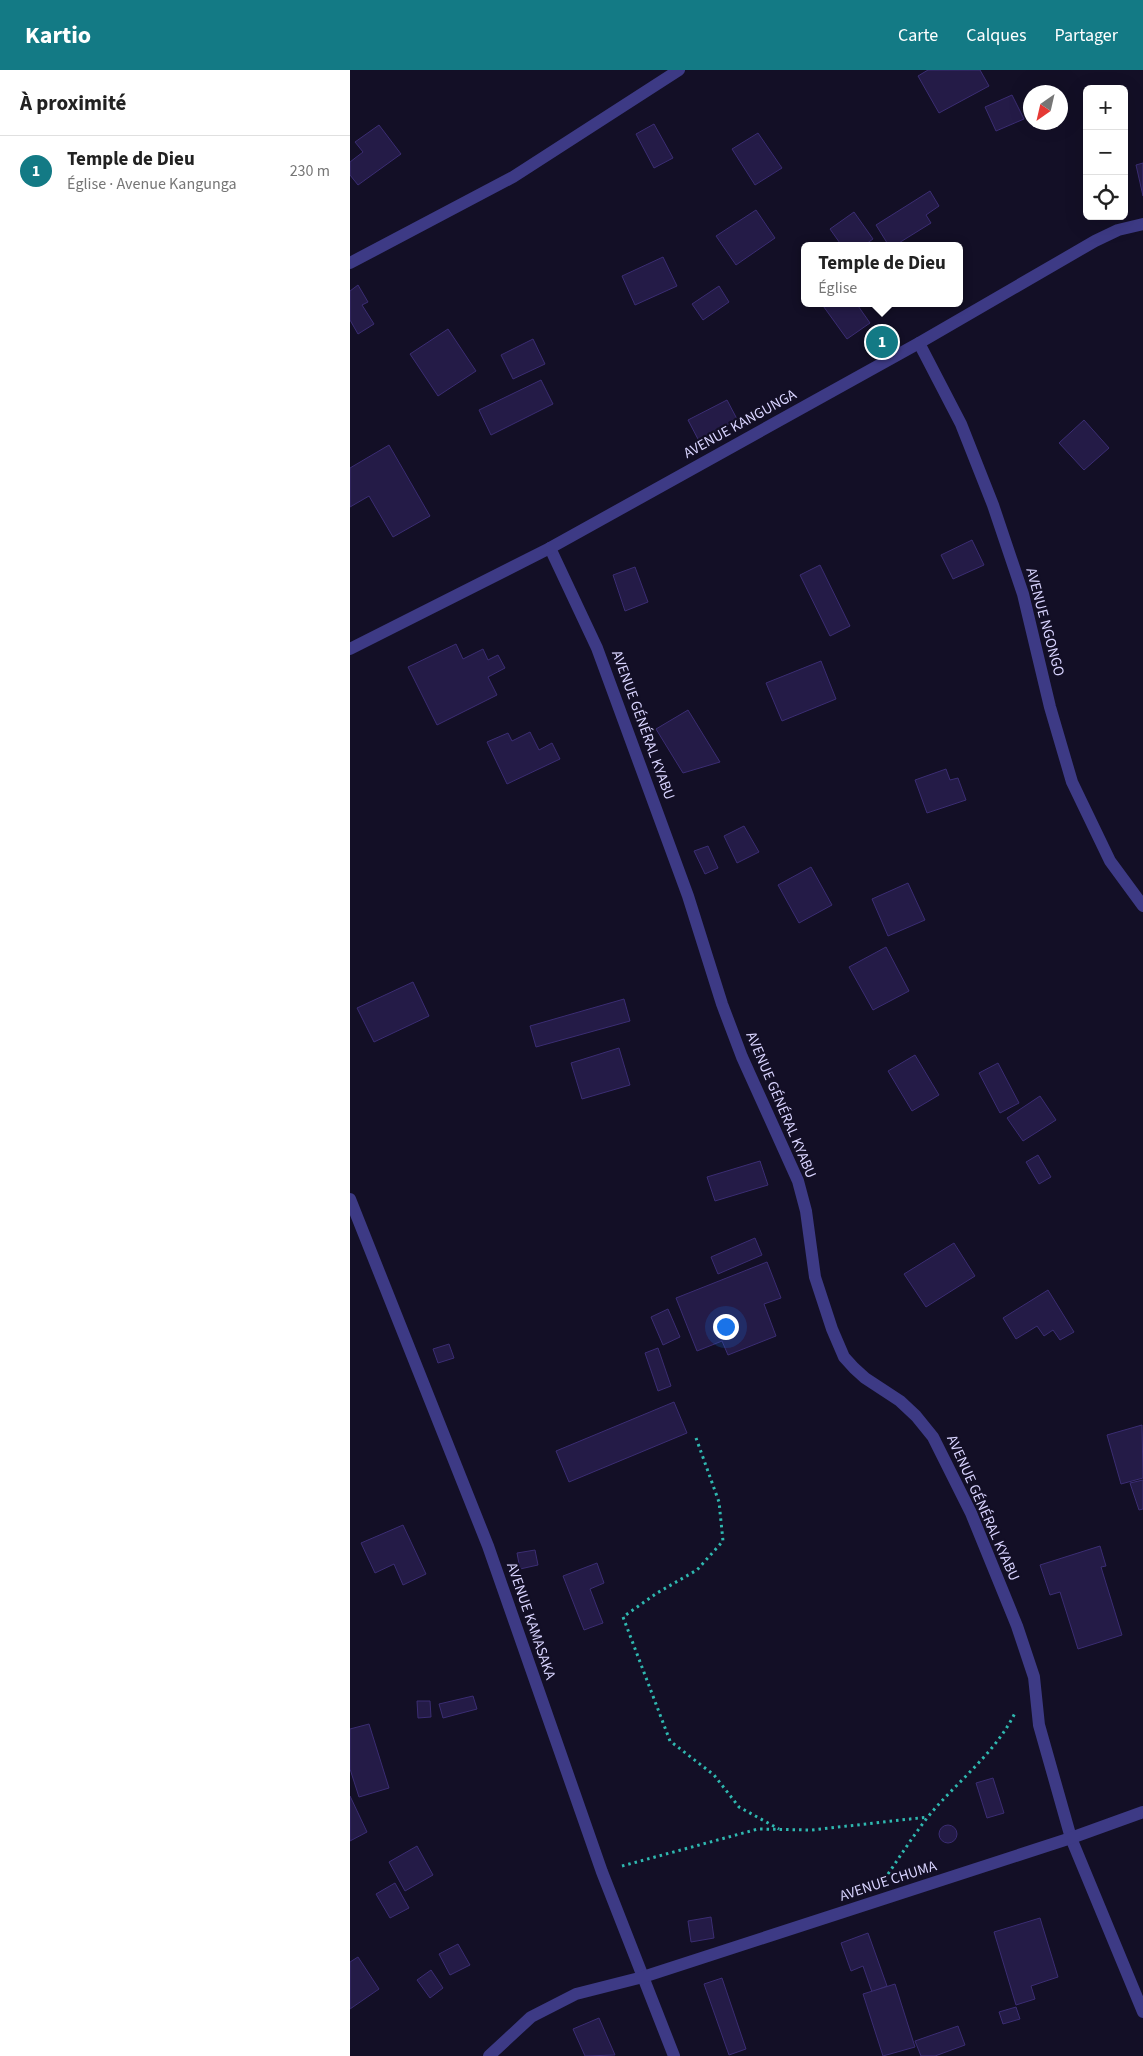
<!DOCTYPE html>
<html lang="fr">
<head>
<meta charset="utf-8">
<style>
	body { margin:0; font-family:"Source Sans 3",sans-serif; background:#f6f6f6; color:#222 }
	.controls { position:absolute; right:15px; top:15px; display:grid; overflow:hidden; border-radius:8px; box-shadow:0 5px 20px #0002 }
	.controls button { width:45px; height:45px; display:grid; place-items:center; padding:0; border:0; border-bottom:1px solid #e0e0e0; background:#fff; color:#222; font:25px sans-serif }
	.compass { position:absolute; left:673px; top:15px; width:45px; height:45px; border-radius:50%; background:#fff; box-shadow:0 5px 20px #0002; rotate:214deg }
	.you { position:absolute; left:375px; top:1256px; width:18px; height:18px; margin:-12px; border:4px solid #fff; border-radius:50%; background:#1a73e8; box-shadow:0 0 0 8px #1a73e833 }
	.badge { display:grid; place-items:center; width:32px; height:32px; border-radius:50%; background:#137a85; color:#fff; font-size:16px; font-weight:700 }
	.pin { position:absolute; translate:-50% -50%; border:2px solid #fff; box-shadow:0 1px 5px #0006 }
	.popup { position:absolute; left:451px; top:172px; width:162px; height:65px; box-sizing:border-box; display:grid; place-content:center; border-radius:8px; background:#fff; filter:drop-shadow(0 1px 4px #0005); font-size:16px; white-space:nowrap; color:#767676 }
	.popup b { font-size:19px; color:#222 }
	.popup::after { content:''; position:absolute; left:50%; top:100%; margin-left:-10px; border:10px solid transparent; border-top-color:#fff }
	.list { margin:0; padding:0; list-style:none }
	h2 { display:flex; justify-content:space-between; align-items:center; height:65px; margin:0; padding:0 20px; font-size:21px }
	h2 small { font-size:16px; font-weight:400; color:#767676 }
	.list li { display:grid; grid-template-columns:32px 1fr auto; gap:15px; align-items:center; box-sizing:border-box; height:70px; padding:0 20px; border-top:1px solid #e0e0e0 }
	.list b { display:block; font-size:19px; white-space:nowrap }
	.list p { margin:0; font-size:16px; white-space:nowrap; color:#767676 }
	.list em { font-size:16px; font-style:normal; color:#767676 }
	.icon { flex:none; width:28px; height:28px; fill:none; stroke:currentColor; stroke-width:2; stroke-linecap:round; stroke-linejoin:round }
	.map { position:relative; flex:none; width:793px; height:1986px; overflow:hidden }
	header { display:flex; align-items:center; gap:30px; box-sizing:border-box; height:70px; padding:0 25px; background:#137a85; color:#fff }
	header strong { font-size:24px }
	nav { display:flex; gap:28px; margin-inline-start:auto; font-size:18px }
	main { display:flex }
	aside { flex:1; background:#fff }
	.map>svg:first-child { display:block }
	.building { fill:#241b47; stroke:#3b2d73 }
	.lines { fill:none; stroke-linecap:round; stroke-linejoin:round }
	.path { stroke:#2fb8b0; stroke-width:3; stroke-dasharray:2.5 4; stroke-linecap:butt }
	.minor { stroke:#3d3a85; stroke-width:12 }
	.labels { text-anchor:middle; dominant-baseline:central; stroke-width:4.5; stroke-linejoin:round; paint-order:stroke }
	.street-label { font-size:15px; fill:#d9d4ff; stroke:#130f26 }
</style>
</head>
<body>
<header>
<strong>Kartio</strong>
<nav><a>Carte</a><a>Calques</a><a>Partager</a></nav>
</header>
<main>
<aside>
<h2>À proximité<small></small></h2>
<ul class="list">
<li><span class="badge">1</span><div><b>Temple de Dieu</b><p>Église · Avenue Kangunga</p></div><em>230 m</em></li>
</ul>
</aside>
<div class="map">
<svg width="793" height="1986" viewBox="0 0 793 1986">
	<rect width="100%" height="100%" fill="#130f26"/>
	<g class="building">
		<polygon points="578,0 630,0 639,16 589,43 568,6"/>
		<polygon points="662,25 674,49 646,61 635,37"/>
		<polygon points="304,54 323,88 304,98 286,64"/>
		<polygon points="29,55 51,84 8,115 0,105 0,92 13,82 5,72"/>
		<polygon points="408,63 432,98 405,115 382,79"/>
		<polygon points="793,93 793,126 786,95"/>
		<polygon points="580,121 589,136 576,145 581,153 544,176 539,176 526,155"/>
		<polygon points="406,140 425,168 386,195 366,166"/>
		<polygon points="504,142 523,169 513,176 492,176 480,159"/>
		<polygon points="313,187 327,216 285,235 272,206"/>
		<polygon points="8,215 18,232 12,235 24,254 8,264 0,250 0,221"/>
		<polygon points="369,216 379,232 353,250 342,234"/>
		<polygon points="471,233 506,233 520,253 497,269"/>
		<polygon points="98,259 126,301 88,326 60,284"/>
		<polygon points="183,269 195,294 163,309 151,285"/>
		<polygon points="191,310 203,334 141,365 129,340"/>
		<polygon points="377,330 387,349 349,371 338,350"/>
		<polygon points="734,350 759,378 734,400 709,373"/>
		<polygon points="39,375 80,446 43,467 19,426 0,437 0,398"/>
		<polygon points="622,470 634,495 603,509 591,485"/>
		<polygon points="470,495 500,556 480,566 450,505"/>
		<polygon points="285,497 298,532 275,541 263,505"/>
		<polygon points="106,574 113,589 133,579 138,590 148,585 155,598 138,607 147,625 87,655 58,597"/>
		<polygon points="471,591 486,629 432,651 416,613"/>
		<polygon points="338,640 370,692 333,703 306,659"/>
		<polygon points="180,662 189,680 202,673 210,689 157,714 137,672 158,663 162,671"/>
		<polygon points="596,699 600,710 608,708 616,730 577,743 565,710"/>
		<polygon points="394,756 409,782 387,793 374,766"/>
		<polygon points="358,776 368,798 355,804 344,781"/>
		<polygon points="461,797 482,835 449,853 428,815"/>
		<polygon points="558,813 575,850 538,866 522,829"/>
		<polygon points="536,877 559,921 523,940 499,897"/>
		<polygon points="63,912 79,946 24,972 7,938"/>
		<polygon points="274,929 280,951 186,977 180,956"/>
		<polygon points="269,978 280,1015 232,1029 221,993"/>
		<polygon points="565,985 589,1025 562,1041 538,1001"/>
		<polygon points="648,993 669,1033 650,1043 629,1003"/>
		<polygon points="690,1026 706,1050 673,1071 657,1048"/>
		<polygon points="688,1085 701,1107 689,1114 676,1092"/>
		<polygon points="410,1091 418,1115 365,1131 357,1107"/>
		<polygon points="405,1168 412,1185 368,1204 361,1187"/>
		<polygon points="604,1173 625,1206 576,1237 554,1204"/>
		<polygon points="417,1192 431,1228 414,1234 426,1266 378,1285 372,1271 347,1281 326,1228"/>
		<polygon points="698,1220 724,1262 710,1270 703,1260 694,1266 687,1256 666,1269 653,1248"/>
		<polygon points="318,1239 330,1267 313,1275 301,1247"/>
		<polygon points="99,1274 104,1288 88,1293 83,1279"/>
		<polygon points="308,1278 321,1316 308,1321 295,1283"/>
		<polygon points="324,1332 337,1363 219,1412 206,1381"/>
		<polygon points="792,1355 793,1408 771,1414 757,1365"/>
		<polygon points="793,1410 793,1439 789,1440 780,1413"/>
		<polygon points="53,1455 76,1504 53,1515 44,1494 25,1503 11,1473"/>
		<polygon points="750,1476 756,1496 751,1497 772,1565 728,1579 710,1522 700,1525 690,1495"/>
		<polygon points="185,1480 188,1495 170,1499 167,1483"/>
		<polygon points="247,1493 254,1513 240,1519 253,1553 234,1560 213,1506"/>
		<polygon points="123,1626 127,1639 93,1648 89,1634"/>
		<polygon points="67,1631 80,1631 81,1647 68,1648"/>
		<polygon points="19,1654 39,1718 9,1727 0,1699 0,1659"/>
		<polygon points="643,1708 654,1743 637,1748 626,1713"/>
		<polygon points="0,1726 17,1762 0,1771"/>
		<circle cx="598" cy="1764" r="9"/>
		<polygon points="67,1776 83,1805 55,1821 39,1792"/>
		<polygon points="45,1813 59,1838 40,1848 26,1824"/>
		<polygon points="361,1847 364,1868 341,1872 338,1851"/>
		<polygon points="690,1848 708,1907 681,1916 685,1929 666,1935 644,1862"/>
		<polygon points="518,1863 537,1916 522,1922 513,1896 501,1901 491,1873"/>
		<polygon points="108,1874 120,1895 100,1905 89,1884"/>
		<polygon points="8,1887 29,1919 0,1939 0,1892"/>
		<polygon points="81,1900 93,1918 80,1928 67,1910"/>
		<polygon points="372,1908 396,1979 379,1985 354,1914"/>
		<polygon points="545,1914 565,1977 533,1986 513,1924"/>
		<polygon points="666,1937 670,1949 653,1954 649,1942"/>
		<polygon points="249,1948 265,1985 235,1986 223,1959"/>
		<polygon points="608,1956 615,1975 585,1986 571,1986 565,1971"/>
	</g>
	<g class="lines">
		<g class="path">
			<polyline points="346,1368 369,1432 373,1471 347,1500 307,1523 273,1547 320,1671 364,1705 389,1737 429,1759"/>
			<polyline points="272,1796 408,1759 462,1760 578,1747"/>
			<path d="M 538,1804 C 551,1785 563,1766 577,1748 C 606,1712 644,1685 665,1643"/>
		</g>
		<g class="minor">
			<polyline points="0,193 163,107 329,0"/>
			<polyline points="569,273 611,354 643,435 673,524 700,637 722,712 760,791 793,836"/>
			<polyline points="200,478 247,578 338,826 372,934 392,987 448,1111 456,1141 465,1207 482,1259 494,1287 504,1298 515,1308 550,1331 566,1346 583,1367 621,1443 667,1556 684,1607 689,1655 721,1768 793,1942"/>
			<polyline points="0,579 200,478 569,273 745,171 768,160 793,154"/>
			<polyline points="0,1129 138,1476 252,1802 324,1986"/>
			<polyline points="139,1986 181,1947 226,1924 293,1907 721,1768 793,1742"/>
		</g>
	</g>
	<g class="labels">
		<g class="street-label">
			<text transform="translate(390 354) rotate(-29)">AVENUE KANGUNGA</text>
			<text transform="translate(695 552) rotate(75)">AVENUE NGONGO</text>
			<text transform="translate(293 655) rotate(70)">AVENUE GÉNÉRAL KYABU</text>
			<text transform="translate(431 1035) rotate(67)">AVENUE GÉNÉRAL KYABU</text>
			<text transform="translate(633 1438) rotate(66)">AVENUE GÉNÉRAL KYABU</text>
			<text transform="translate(181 1551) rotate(71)">AVENUE KAMASAKA</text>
			<text transform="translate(538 1811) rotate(-18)">AVENUE CHUMA</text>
		</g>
	</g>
</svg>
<div class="controls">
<button>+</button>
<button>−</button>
<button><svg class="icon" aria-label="locate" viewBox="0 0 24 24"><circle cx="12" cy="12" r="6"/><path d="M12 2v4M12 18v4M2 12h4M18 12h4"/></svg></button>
</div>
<svg class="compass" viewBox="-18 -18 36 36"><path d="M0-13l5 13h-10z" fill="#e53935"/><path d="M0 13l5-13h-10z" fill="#767676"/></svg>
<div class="you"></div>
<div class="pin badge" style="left:532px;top:272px">1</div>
<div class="popup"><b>Temple de Dieu</b>Église</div>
</div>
</main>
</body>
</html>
